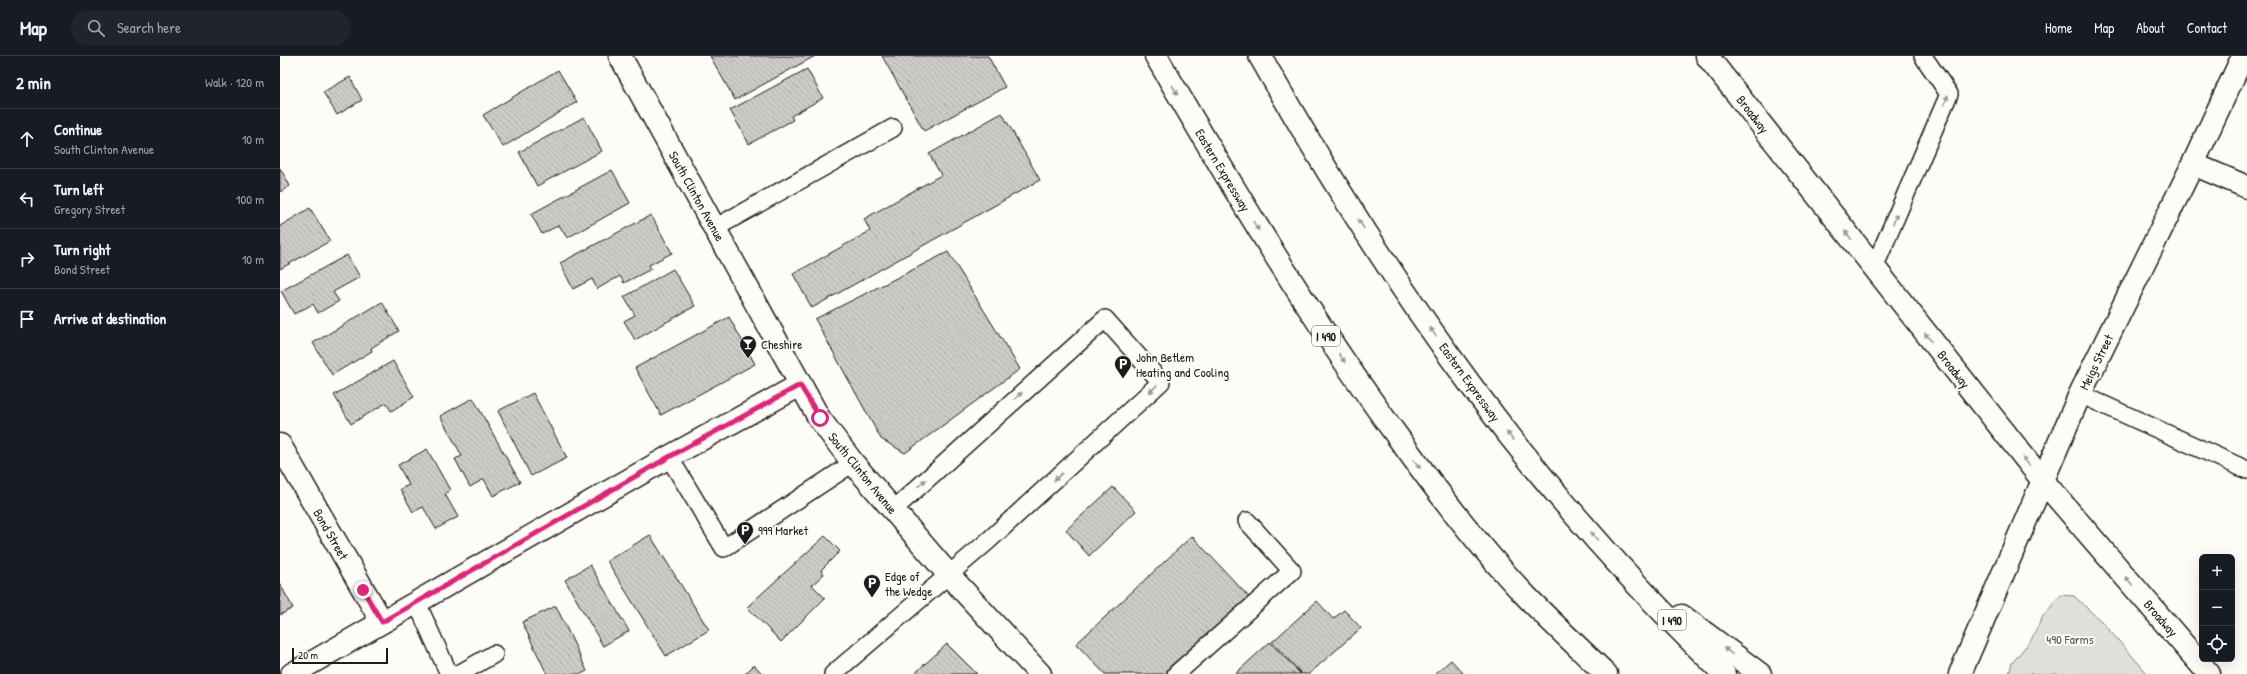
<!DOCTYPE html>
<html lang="en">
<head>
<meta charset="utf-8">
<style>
	body { margin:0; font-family:"Patrick Hand",sans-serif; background:#20242c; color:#f1f3f6 }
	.controls { position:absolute; right:12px; bottom:12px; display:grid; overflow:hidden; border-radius:6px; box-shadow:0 4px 16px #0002 }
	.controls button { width:36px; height:36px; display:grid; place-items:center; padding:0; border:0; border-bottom:1px solid #363941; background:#171b24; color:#f1f3f6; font:20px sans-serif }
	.scale { position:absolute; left:12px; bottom:10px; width:96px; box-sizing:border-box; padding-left:4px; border:2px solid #1c1c1c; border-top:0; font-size:11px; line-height:14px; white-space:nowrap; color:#1c1c1c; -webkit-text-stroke:3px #fdfcf7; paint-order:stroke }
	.stop { position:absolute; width:12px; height:12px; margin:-9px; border:3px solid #db2777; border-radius:50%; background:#fff }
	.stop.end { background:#db2777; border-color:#fff; box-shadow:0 1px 4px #0008 }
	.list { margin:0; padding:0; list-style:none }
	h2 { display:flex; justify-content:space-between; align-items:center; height:52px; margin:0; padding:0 16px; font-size:17px }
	h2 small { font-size:13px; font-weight:400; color:#9ea1a6 }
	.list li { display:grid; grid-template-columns:26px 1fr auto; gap:12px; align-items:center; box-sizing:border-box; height:60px; padding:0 16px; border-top:1px solid #363941 }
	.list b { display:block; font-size:15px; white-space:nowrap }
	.list p { margin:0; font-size:13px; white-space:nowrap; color:#9ea1a6 }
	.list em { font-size:13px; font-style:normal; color:#9ea1a6 }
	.icon { flex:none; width:22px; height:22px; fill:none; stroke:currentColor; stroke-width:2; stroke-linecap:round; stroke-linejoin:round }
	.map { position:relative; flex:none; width:1967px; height:618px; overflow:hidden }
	header { display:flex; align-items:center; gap:24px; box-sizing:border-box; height:56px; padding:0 20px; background:#171b24; border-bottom:1px solid #363941 }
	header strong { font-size:19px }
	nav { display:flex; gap:22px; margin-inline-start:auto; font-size:14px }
	.search { width:280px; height:36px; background:#20242c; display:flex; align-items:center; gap:10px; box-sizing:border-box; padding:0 14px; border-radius:22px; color:#9ea1a6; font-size:15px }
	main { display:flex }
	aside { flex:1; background:#171b24 }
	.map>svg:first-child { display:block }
	.green { fill:#e0dfdb; stroke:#7e7e7c }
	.building { fill:url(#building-back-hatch); stroke:#1c1c1c }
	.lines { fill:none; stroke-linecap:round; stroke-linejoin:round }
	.service-casing { stroke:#1c1c1c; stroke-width:20 }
	.minor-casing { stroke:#1c1c1c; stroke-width:25 }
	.tertiary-casing { stroke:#1c1c1c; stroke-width:25 }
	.motorway-casing { stroke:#1c1c1c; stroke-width:25 }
	.service { stroke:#fdfcf7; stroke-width:17 }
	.minor { stroke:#fdfcf7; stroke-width:22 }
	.tertiary { stroke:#fdfcf7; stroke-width:22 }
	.motorway { stroke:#fdfcf7; stroke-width:22 }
	.oneway { fill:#989794 }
	.route { stroke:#db2777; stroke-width:5 }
	.labels { text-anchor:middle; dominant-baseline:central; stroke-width:4; stroke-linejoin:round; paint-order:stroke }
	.shield { fill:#fdfcf7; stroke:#605f5e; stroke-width:1 }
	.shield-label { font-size:12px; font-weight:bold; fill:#1c1c1c }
	.street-label { font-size:13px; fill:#1c1c1c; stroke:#fdfcf7 }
	.poi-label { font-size:13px; fill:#1c1c1c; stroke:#fdfcf7; text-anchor:start }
	.park-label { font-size:13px; fill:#575655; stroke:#fdfcf7 }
</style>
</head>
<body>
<header>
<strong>Map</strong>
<div class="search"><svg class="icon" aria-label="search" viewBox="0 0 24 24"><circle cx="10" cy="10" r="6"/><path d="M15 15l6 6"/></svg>Search here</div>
<nav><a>Home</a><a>Map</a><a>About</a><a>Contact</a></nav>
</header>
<main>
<aside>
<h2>2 min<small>Walk · 120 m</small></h2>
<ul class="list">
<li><svg class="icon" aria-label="ahead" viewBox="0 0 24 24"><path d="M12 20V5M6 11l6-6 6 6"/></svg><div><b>Continue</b><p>South Clinton Avenue</p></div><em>10 m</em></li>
<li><svg class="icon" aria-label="left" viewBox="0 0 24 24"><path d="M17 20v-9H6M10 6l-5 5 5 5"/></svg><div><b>Turn left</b><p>Gregory Street</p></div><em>100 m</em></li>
<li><svg class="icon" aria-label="right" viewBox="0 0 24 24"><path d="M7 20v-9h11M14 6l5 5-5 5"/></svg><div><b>Turn right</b><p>Bond Street</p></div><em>10 m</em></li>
<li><svg class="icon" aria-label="arrive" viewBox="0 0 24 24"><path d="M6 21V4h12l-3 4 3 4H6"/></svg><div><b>Arrive at destination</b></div></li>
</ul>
</aside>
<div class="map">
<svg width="1967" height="618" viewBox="0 0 1967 618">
	<defs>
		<pattern id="building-back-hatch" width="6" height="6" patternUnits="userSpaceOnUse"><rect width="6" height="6" fill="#cccbc8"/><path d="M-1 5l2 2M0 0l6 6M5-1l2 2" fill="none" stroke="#afaeab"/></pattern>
	</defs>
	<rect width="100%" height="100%" fill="#fdfcf7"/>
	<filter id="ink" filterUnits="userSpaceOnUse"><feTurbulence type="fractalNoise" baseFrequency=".025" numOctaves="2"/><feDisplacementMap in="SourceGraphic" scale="8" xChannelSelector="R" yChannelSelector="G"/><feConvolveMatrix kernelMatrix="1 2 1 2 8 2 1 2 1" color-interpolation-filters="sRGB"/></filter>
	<g filter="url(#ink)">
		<polygon class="green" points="1781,539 1794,540 1822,566 1868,618 1729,618 1732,607 1751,584 1763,560"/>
		<g class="building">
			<polygon points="430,0 535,0 455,44"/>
			<polygon points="602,0 708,0 725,31 644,75"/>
			<polygon points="527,13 543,42 511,60 513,64 469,88 450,54"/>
			<polygon points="278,14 297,46 223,91 203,59"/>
			<polygon points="70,21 82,44 57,59 43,36"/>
			<polygon points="722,57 760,124 532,252 513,218 590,175 584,163 661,119 649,98"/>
			<polygon points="304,61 322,95 257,130 239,96"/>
			<polygon points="0,112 10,130 0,136"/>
			<polygon points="332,114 350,147 287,182 279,169 262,178 251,158"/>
			<polygon points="30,152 50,185 0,213 0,170"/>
			<polygon points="371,159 392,197 369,209 371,213 344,227 340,220 317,233 312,223 293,233 280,207"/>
			<polygon points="668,196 740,313 625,397 601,383 535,263"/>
			<polygon points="67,199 80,221 53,236 59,245 38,257 33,248 14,258 1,235"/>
			<polygon points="393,213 415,250 355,284 344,265 355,259 344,241"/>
			<polygon points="102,246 119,275 91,292 92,295 52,319 33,287"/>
			<polygon points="449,261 475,308 381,359 355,312"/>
			<polygon points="113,305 134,341 111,355 106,347 71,368 54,339"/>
			<polygon points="253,337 287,402 251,420 218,355"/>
			<polygon points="193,342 240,426 213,440 204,423 190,431 175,403 182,400 160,360"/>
			<polygon points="147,393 170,434 165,438 178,461 156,473 143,451 133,456 120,433 129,429 118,409"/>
			<polygon points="833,431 856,455 809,500 786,474"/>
			<polygon points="370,479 429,574 386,600 327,505"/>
			<polygon points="545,480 560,495 541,514 544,518 532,529 545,542 501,586 467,551"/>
			<polygon points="912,480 969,541 886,618 825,618 796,588"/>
			<polygon points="310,509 349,575 323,590 285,524"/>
			<polygon points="0,528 13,552 0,559"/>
			<polygon points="1037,545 1053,563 1064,554 1081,572 1029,618 1022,618 992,586"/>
			<polygon points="276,550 307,615 301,618 267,618 242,566"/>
			<polygon points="990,586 1021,618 955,618"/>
			<polygon points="667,588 697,618 634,618"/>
			<polygon points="1171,604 1184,618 1155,618"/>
			<polygon points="474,609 483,618 465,618"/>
		</g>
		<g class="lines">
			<defs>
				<g id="service">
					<polyline points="435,172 613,72"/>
					<polyline points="1594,212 1669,38 1643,0"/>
					<polyline points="1800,338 1967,414"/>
					<polyline points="389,401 444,492 573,407"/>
					<polyline points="137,547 169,618"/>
					<polyline points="179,618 214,598"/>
					<polyline points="553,618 708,485 881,326 825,263 613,454"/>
					<polyline points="896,618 1012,515 967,465"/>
				</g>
				<g id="minor">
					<polyline points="1913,108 1967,131"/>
					<polyline points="0,389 102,566"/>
				</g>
				<g id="tertiary">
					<polyline points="340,0 539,362 573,407 668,518 760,618"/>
					<polyline points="1427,0 1763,425 1929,618"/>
					<polyline points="12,618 389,401 520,329"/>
					<polyline points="1680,618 1800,338 1913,108 1963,0"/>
				</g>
				<g id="motorway">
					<path d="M 876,0 C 952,131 1030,262 1120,384 C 1159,438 1200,492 1246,540 C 1272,567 1299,592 1326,618"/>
					<path d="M 980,0 C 1044,113 1113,224 1190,328 C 1266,431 1353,529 1444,618"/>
					<polyline points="1402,560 1480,618"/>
				</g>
			</defs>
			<use href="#service" class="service-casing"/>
			<use href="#minor" class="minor-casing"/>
			<use href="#tertiary" class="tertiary-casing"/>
			<use href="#motorway" class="motorway-casing"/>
			<use href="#service" class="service"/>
			<use href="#minor" class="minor"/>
			<use href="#tertiary" class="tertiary"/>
			<use href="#motorway" class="motorway"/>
		</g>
		<defs><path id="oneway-solid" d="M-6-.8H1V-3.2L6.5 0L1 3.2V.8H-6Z"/></defs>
		<g class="oneway">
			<use href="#oneway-solid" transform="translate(895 34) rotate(60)"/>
			<use href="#oneway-solid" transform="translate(1666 44) rotate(-70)"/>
			<use href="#oneway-solid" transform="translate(1615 163) rotate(-67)"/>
			<use href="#oneway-solid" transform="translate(1081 168) rotate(-123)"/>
			<use href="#oneway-solid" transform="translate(976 170) rotate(58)"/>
			<use href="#oneway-solid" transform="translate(1568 179) rotate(-128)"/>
			<use href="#oneway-solid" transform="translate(1153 276) rotate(-125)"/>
			<use href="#oneway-solid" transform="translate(1648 281) rotate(-128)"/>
			<use href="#oneway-solid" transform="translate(1062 302) rotate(56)"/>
			<use href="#oneway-solid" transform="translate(873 333) rotate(137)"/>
			<use href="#oneway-solid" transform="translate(738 340) rotate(-42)"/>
			<use href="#oneway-solid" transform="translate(1230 380) rotate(-129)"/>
			<use href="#oneway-solid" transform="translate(1746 405) rotate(-128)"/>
			<use href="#oneway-solid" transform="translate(1137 408) rotate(53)"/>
			<use href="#oneway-solid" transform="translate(778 421) rotate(137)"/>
			<use href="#oneway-solid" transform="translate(642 427) rotate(-42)"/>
			<use href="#oneway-solid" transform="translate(1314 480) rotate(-132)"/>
			<use href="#oneway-solid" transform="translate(1849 525) rotate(-131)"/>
			<use href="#oneway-solid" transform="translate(1448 595) rotate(-143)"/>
		</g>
	</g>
	<g class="lines" filter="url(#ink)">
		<polyline class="route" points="83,534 102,566 389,401 520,329 540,362"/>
	</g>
	<defs>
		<symbol id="bar-pin" viewBox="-11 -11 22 30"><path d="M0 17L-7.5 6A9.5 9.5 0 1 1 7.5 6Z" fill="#1c1c1c" stroke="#fdfcf7"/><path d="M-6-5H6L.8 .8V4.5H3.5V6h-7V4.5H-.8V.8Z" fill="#fff"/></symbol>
		<symbol id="parking-pin" viewBox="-11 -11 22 30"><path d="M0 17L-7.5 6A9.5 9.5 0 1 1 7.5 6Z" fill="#1c1c1c" stroke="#fdfcf7"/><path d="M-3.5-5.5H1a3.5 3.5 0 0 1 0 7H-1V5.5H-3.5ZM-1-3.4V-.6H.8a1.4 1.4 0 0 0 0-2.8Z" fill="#fff"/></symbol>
	</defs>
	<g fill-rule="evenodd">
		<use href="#bar-pin" x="458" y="278" width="20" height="27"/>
		<use href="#parking-pin" x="833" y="298" width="20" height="27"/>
		<use href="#parking-pin" x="455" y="464" width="20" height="27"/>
		<use href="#parking-pin" x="582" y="517" width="20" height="27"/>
	</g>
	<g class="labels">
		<g class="shield">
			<rect x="1032" y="270" width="28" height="20" rx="3"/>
			<rect x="1378" y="554" width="28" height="20" rx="3"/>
		</g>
		<g class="shield-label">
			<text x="1046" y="280">I 490</text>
			<text x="1392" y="564">I 490</text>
		</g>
		<g class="street-label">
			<text transform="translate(1473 58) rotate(52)">Broadway</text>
			<text transform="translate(943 114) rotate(59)">Eastern Expressway</text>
			<text transform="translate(417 140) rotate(61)">South Clinton Avenue</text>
			<text transform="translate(1816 306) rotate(-64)">Meigs Street</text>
			<text transform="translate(1674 313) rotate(52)">Broadway</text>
			<text transform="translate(1190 326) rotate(54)">Eastern Expressway</text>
			<text transform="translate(583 417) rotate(51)">South Clinton Avenue</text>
			<text transform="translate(51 478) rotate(60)">Bond Street</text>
			<text transform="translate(1881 562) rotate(49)">Broadway</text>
		</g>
		<g class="poi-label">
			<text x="481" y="288">Cheshire</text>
			<text x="856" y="301">John Betlem<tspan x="856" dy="15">Heating and Cooling</tspan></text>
			<text x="478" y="474">999 Market</text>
			<text x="605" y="520">Edge of<tspan x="605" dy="15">the Wedge</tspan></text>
		</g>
		<g class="park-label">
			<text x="1790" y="583">490 Farms</text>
		</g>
	</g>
</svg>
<div class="controls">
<button>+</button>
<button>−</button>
<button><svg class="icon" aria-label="locate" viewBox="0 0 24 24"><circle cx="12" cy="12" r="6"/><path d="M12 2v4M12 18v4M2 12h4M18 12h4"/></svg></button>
</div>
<div class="scale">20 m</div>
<div class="stop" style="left:540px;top:362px"></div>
<div class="stop end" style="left:83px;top:534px"></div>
</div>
</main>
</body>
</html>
